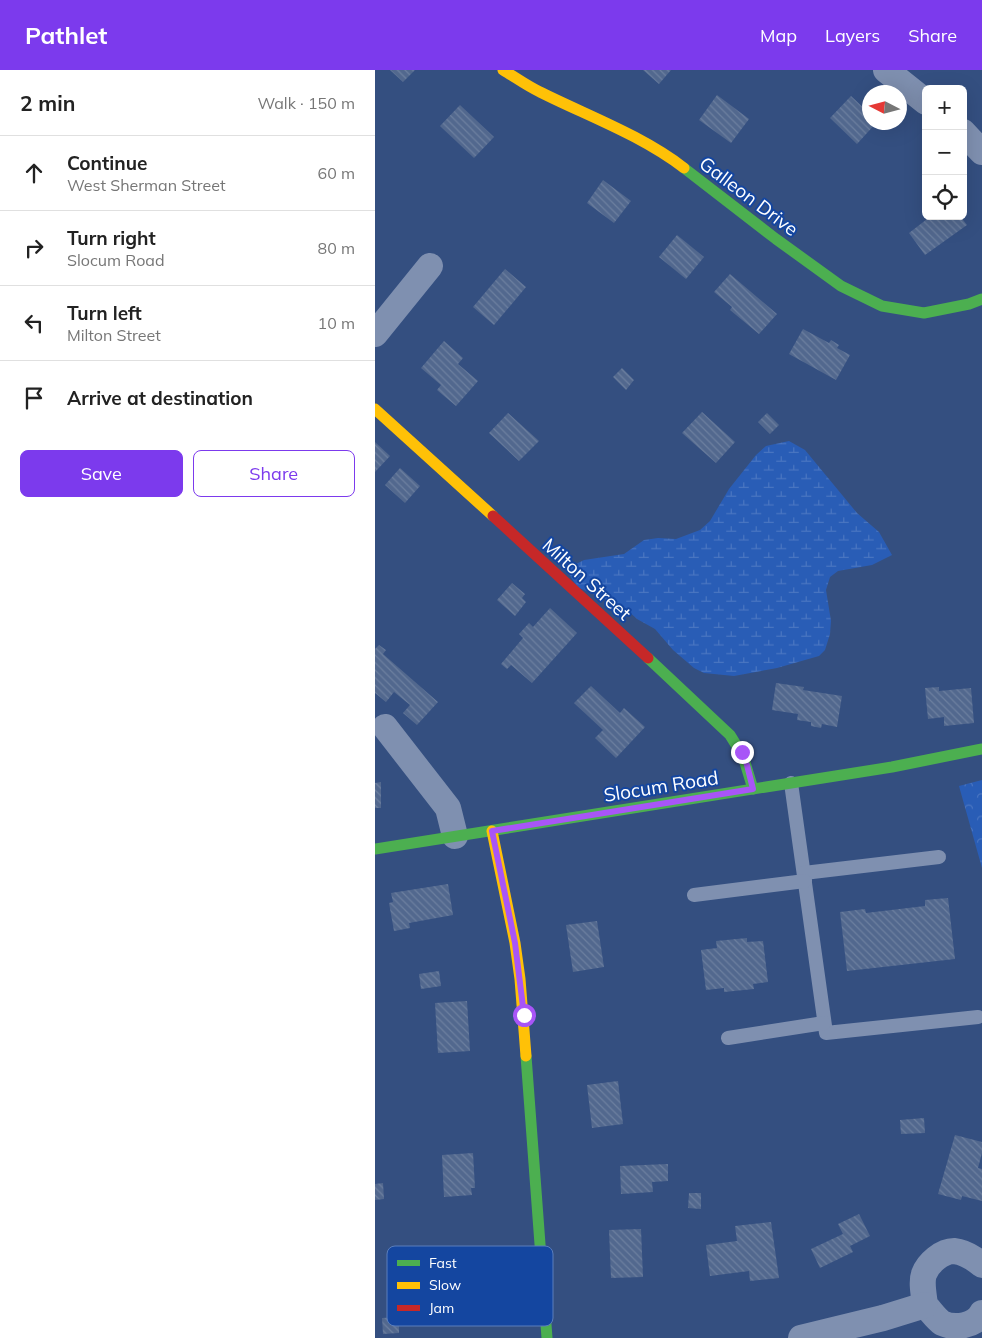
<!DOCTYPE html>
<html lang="en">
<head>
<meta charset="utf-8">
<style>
	body { margin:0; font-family:Mulish,sans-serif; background:#f6f6f6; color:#222 }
	.controls { position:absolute; right:15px; top:15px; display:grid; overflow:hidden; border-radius:8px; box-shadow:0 5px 20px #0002 }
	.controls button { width:45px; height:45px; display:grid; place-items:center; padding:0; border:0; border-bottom:1px solid #e0e0e0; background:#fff; color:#222; font:25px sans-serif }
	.compass { position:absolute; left:487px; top:15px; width:45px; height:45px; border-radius:50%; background:#fff; box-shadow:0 5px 20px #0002; rotate:276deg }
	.stop { position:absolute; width:15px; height:15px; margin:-11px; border:4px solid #a855f7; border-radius:50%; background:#fff }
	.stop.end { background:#a855f7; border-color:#fff; box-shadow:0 1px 5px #0008 }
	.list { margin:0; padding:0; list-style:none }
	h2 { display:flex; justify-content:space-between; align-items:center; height:65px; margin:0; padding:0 20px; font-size:21px }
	h2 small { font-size:16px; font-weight:400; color:#767676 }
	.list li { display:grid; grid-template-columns:32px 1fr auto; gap:15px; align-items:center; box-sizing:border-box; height:75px; padding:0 20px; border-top:1px solid #e0e0e0 }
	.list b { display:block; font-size:19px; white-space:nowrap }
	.list p { margin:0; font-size:16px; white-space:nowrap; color:#767676 }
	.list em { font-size:16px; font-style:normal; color:#767676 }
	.actions { display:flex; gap:10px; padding:15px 20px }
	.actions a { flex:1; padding:11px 0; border:1px solid #7c3aed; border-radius:8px; text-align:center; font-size:18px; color:#7c3aed }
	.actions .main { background:#7c3aed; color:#fff }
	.icon { flex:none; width:28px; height:28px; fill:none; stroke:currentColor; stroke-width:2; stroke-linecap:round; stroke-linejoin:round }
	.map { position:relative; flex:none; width:607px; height:1268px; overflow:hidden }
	header { display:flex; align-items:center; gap:30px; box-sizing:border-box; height:70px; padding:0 25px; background:#7c3aed; color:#fff }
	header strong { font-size:24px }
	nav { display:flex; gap:28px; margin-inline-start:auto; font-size:18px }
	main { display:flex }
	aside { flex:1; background:#fff }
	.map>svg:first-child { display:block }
	.wetland { fill:url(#wetland-marsh) }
	.park { fill:url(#park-crowns) }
	.building { fill:url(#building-back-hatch) }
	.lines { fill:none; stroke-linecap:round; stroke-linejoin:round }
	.lane { stroke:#7f90b0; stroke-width:14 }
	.street { stroke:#7f90b0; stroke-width:26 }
	.fast { stroke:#4caf50; stroke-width:11 }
	.slow { stroke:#ffc107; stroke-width:11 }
	.jam { stroke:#c62828; stroke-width:11 }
	.route { stroke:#a855f7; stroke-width:6 }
	.labels { text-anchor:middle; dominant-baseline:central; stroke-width:4; stroke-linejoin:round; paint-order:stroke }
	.street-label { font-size:19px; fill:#fff; stroke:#1446a0 }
	.key { fill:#1446a0; stroke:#5a7ebc; stroke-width:1 }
	.key-label { font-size:14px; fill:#fff }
</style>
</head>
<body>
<header>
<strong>Pathlet</strong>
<nav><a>Map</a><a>Layers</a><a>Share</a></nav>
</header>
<main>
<aside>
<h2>2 min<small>Walk · 150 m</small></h2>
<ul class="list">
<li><svg class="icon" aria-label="ahead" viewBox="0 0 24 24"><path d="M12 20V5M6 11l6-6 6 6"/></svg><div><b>Continue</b><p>West Sherman Street</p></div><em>60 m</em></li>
<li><svg class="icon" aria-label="right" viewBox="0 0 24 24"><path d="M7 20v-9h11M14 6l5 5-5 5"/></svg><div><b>Turn right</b><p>Slocum Road</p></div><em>80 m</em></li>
<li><svg class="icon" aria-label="left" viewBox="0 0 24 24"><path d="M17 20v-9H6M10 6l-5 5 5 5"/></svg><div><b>Turn left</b><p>Milton Street</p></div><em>10 m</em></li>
<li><svg class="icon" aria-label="arrive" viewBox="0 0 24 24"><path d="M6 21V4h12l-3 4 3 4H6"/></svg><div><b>Arrive at destination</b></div></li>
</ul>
<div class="actions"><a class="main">Save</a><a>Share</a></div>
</aside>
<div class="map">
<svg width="607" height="1268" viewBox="0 0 607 1268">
	<defs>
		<pattern id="wetland-marsh" width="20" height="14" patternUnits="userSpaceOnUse" patternTransform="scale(1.25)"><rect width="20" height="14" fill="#295db6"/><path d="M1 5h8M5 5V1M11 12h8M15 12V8" fill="none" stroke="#4975c1"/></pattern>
		<pattern id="park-crowns" width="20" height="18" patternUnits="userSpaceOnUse" patternTransform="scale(1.25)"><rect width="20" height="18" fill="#295db6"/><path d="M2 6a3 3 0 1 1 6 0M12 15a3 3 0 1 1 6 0" fill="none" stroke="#4975c1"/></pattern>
		<pattern id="building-back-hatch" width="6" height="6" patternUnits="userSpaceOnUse" patternTransform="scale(1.25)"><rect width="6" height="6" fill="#52688e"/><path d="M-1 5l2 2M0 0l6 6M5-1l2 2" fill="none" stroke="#6c7f9f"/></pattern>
	</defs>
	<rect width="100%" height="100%" fill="#344f80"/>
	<polygon class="wetland" points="414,371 430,380 482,443 504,462 517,485 497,495 463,501 455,507 451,520 456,551 455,564 450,580 444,586 402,598 359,606 329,603 319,598 298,580 280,559 262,549 250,538 202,517 191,499 209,490 249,484 269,470 283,468 301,469 325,460 335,451 354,419 381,385 391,376"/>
	<polygon class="park" points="607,710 607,798 584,716"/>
	<g class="building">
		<polygon points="15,0 40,0 28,12"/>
		<polygon points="268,0 296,0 284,14"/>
		<polygon points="342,25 374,49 356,73 324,50"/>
		<polygon points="476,26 494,43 494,52 502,52 482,74 455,48"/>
		<polygon points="85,35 119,67 99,88 65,56"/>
		<polygon points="228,110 256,131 239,153 212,133"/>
		<polygon points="556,146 585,146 592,155 550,185 534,163"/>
		<polygon points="302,165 329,187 311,209 284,187"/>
		<polygon points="130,199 151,217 119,255 98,237"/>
		<polygon points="355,204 402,244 384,264 355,240 357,237 339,222"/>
		<polygon points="428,259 454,273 456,270 464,275 462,278 475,285 461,310 414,284"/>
		<polygon points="69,271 88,288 83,294 103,311 81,336 62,320 66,315 46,298"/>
		<polygon points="247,298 259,310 251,320 238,307"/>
		<polygon points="327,342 360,372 341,393 307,363"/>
		<polygon points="133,343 164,371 144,391 114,363"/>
		<polygon points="392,343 404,355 395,364 383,352"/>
		<polygon points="0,372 15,386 0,402"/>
		<polygon points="25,398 45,416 30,433 10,415"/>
		<polygon points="137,513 150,524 147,528 151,532 140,546 122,530"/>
		<polygon points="175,538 202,563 157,613 136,595 132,599 126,594 148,568 144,564 154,553 158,557"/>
		<polygon points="4,575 11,580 8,584 63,632 42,655 28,643 35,635 19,622 11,632 0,623 0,579"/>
		<polygon points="401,613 429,617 428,620 467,626 462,657 447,654 446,658 436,656 436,652 422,650 423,644 397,640"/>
		<polygon points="216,616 245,643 249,638 270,657 241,688 220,668 228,660 199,633"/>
		<polygon points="564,617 564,621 596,618 599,653 569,656 569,647 553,649 550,618"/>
		<polygon points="6,712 6,738 0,738 0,713"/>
		<polygon points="73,814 78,845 34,853 35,858 19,861 14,833 18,832 16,823"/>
		<polygon points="573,828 580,889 472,901 465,842 490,839 491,843 550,836 550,830"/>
		<polygon points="222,851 229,897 198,902 191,855"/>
		<polygon points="372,868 372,872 388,871 393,912 378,914 379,919 349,922 349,918 331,920 326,880 342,878 341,871"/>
		<polygon points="64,901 66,916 46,919 44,904"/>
		<polygon points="92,931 95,981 63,983 60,933"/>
		<polygon points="243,1011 248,1054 217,1058 212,1015"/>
		<polygon points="549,1048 550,1063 526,1064 525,1050"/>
		<polygon points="580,1065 607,1072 607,1083 603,1098 607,1099 607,1131 587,1126 586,1130 563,1124"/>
		<polygon points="98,1083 100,1118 96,1118 97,1125 69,1127 67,1085"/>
		<polygon points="293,1094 293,1111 277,1112 278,1122 246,1124 245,1096"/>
		<polygon points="8,1113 9,1129 0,1130 0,1114"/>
		<polygon points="314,1123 326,1123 326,1139 313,1138"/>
		<polygon points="484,1144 495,1166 475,1176 478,1182 445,1198 436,1179 468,1164 463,1154"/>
		<polygon points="396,1152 404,1208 375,1211 374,1201 335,1206 331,1175 362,1171 360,1156"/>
		<polygon points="266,1159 268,1207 236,1208 234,1160"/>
		<polygon points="24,1247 24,1263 8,1264 7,1248"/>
	</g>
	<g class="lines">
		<g class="lane">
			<polyline points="416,713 451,963 603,947"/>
			<polyline points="429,803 564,787"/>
			<polyline points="319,825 430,811"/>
			<polyline points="353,968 449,953"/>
		</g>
		<g class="street">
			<polyline points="511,0 551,32"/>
			<polyline points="588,62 607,82"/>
			<polyline points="0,264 55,196"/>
			<polyline points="10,657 73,738 80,766"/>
			<path d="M 607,1195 C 600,1189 589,1182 579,1181 C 567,1181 553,1193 549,1204 C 546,1212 549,1226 550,1235 C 555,1240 561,1249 567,1253 C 580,1259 600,1256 607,1243"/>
			<polyline points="426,1268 508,1248 550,1235"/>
		</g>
		<g class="fast">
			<polyline points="309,98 401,169 466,216 507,236 549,243 594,234 607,229"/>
			<polyline points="273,588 355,665 368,686 378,719"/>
			<polyline points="0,779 517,697 607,679"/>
			<polyline points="151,986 172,1268"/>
		</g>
		<g class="slow">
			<path d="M 128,0 C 140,7 152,16 165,22 C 213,46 266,65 309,98"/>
			<polyline points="0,339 118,446"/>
			<polyline points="117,761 140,873 145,909 151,986"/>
		</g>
		<polyline class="jam" points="118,446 273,588"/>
	</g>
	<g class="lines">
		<polyline class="route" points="149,945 140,873 117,761 378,719 372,695 367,682"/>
	</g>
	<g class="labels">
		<g class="street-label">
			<text transform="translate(374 126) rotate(37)">Galleon Drive</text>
			<text transform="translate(212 509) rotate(42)">Milton Street</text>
			<text transform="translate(286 716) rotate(-9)">Slocum Road</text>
		</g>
	</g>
	<rect x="12" y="1176" width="166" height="80" rx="8" class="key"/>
	<rect x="22" y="1190" width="23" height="6" fill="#4caf50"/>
	<rect x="22" y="1212" width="23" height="7" fill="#ffc107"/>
	<rect x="22" y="1235" width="23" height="6" fill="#c62828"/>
	<g class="key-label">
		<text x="54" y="1198">Fast</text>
		<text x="54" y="1220">Slow</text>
		<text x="54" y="1243">Jam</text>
	</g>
</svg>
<div class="controls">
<button>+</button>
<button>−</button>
<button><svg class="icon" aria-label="locate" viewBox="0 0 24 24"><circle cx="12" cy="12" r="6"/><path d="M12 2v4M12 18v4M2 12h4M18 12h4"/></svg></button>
</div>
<svg class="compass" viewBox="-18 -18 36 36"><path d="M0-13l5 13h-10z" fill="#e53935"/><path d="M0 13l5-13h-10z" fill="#767676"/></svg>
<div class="stop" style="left:149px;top:945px"></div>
<div class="stop end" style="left:367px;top:682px"></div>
</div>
</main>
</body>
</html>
